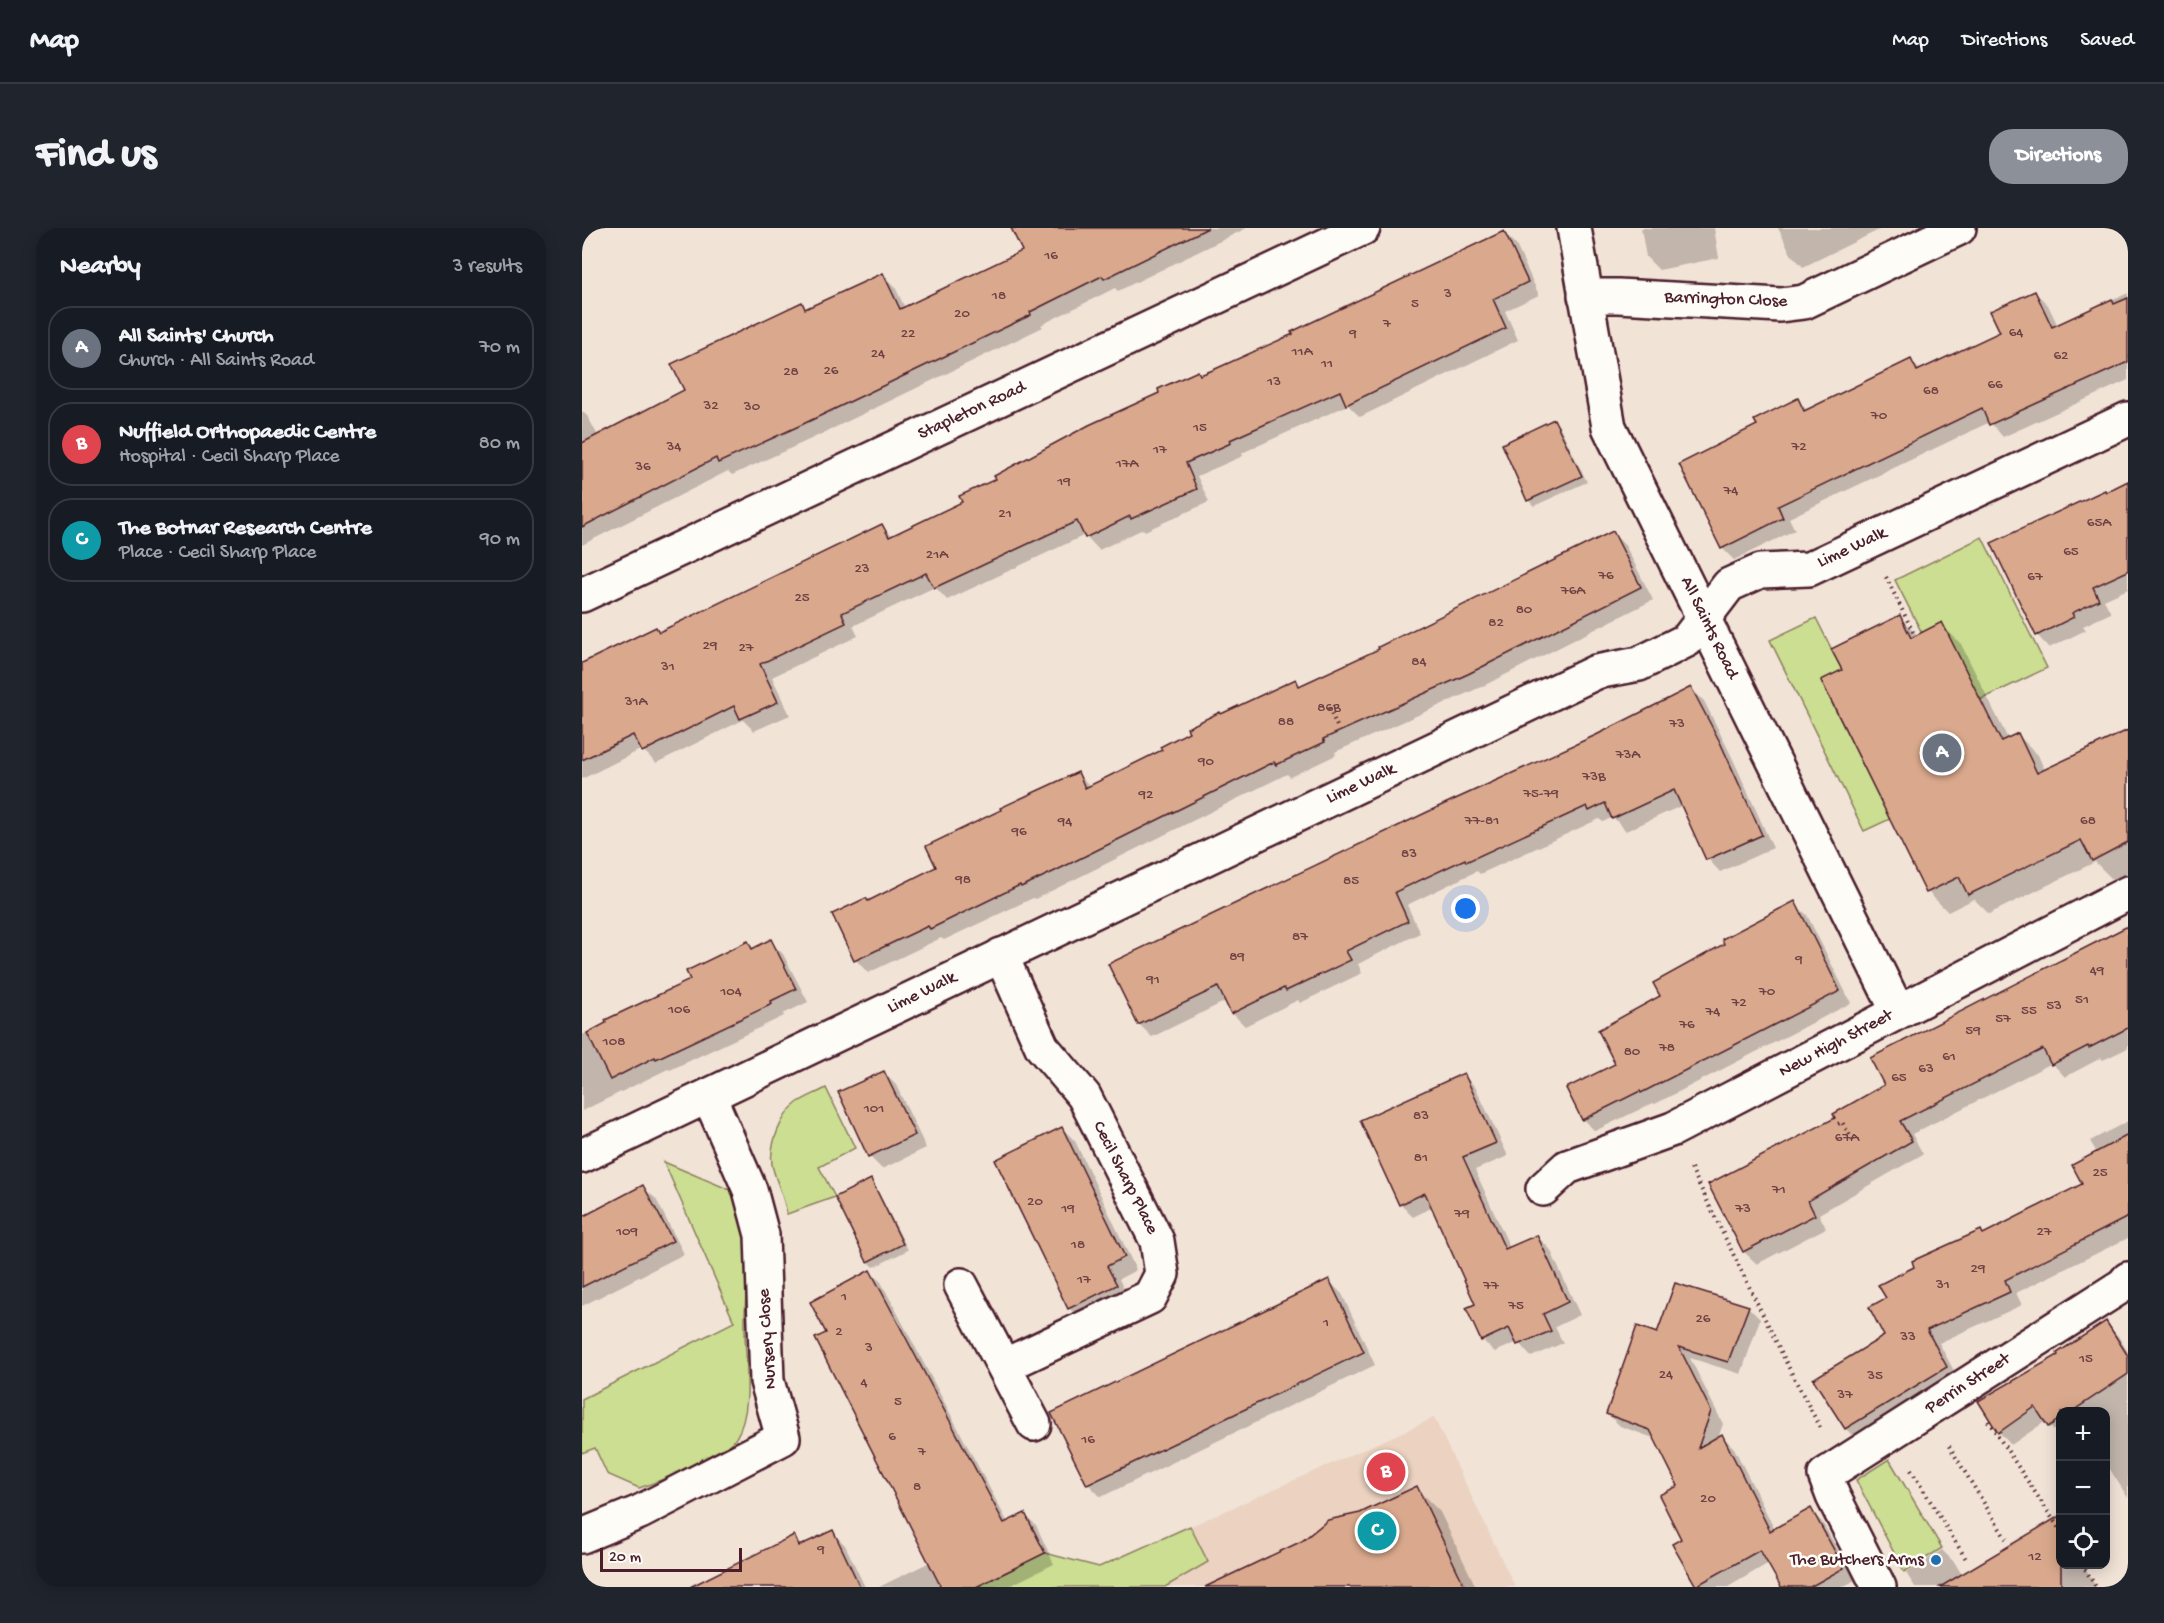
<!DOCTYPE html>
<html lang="en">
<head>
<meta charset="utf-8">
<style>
	body { margin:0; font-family:"Gochi Hand",sans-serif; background:#20242c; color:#f1f3f6 }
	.controls { position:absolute; right:18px; bottom:18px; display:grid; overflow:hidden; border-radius:12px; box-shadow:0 3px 15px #0003 }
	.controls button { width:54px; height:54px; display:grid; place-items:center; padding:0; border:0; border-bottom:2px solid #363941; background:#171b24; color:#f1f3f6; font:30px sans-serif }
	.scale { position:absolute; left:18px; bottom:15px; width:142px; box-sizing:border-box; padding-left:6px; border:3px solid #4a1f2b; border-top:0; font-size:16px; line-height:21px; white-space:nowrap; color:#4a1f2b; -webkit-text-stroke:4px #fdfcf7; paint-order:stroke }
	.you { position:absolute; left:884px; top:681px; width:21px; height:21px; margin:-15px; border:4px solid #fff; border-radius:50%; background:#1a73e8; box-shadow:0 0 0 9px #1a73e833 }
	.badge { display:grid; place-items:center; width:39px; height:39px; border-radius:50%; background:#8c9099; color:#fff; font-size:20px; font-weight:700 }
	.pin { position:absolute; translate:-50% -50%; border:3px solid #fff; box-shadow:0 2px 6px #0006 }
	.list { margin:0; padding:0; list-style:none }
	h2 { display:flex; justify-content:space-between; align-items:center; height:78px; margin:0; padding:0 24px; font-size:26px }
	h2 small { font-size:20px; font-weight:400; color:#9ea1a6 }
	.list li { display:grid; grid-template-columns:39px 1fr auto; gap:18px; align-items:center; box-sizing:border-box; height:84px; margin:0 12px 12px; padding:0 12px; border:2px solid #363941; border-radius:24px }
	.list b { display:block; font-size:22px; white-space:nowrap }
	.list p { margin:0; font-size:20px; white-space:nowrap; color:#9ea1a6 }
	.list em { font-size:20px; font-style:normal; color:#9ea1a6 }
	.icon { flex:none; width:33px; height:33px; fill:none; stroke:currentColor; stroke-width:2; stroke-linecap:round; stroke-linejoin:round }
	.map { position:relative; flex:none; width:1546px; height:1359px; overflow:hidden; border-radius:24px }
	header { display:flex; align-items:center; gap:36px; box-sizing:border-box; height:84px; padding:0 30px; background:#171b24; border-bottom:2px solid #363941 }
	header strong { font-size:28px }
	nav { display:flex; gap:33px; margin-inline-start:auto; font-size:21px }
	.intro { display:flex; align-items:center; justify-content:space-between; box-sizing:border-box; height:144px; padding:0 36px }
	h1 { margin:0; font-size:42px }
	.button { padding:15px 27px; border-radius:24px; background:#8c9099; color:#fff; font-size:21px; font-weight:700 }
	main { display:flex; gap:36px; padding:0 36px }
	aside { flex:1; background:#171b24; border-radius:24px; box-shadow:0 3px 15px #0003 }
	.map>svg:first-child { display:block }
	.built { fill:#ebd2c1 }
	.green { fill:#cbde92; stroke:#8a7e5e; stroke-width:1.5 }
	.shadow { fill:#0003 }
	.building { fill:#daa98d; stroke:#4a1f2b; stroke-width:1.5 }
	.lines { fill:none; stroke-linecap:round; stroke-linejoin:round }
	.minor-casing { stroke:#4a1f2b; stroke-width:38 }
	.path { stroke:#4a1f2b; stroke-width:4; stroke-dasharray:1.5 4.5; stroke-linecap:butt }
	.minor { stroke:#fdfcf7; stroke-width:33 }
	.poi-dot { fill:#1f6fb2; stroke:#fdfcf7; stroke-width:2 }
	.labels { text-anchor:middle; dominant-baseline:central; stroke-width:5; stroke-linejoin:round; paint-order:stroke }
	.number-label { font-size:15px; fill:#6e4244 }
	.street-label { font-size:18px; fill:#4a1f2b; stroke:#fdfcf7 }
	.poi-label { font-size:18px; fill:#4a1f2b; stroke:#fdfcf7; text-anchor:end }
</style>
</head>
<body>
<header>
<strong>Map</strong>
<nav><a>Map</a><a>Directions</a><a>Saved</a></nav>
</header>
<div class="intro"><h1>Find us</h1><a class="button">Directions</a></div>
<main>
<aside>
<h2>Nearby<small>3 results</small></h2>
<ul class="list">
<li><span class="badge" style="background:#6b7280">A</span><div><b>All Saints' Church</b><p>Church · All Saints Road</p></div><em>70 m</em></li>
<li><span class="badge" style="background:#e0444e">B</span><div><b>Nuffield Orthopaedic Centre</b><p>Hospital · Cecil Sharp Place</p></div><em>80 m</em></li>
<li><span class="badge" style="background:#0f9aa8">C</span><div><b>The Botnar Research Centre</b><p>Place · Cecil Sharp Place</p></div><em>90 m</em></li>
</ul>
</aside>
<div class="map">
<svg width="1546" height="1359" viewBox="0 0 1546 1359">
	<rect width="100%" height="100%" fill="#f2e3d7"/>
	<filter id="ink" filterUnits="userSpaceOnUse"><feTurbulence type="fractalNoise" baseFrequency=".0167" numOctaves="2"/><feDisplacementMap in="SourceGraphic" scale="12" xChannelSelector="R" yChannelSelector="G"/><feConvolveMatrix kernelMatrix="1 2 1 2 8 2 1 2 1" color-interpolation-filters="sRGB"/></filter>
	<g filter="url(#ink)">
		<polygon class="built" points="852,1190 933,1359 394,1359 463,1325 517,1339"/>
		<g class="green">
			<polygon points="1400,309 1465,440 1398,472 1340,405 1313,352"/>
			<polygon points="1234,390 1260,442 1239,453 1308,591 1282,603 1188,412"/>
			<path d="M 244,860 L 273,920 L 237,939 L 253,969 L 205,986 C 202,968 194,954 190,937 C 187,917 199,887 215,875 C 224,869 235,865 244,860 Z"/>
			<path d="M 82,934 L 153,964 C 157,978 164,994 165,1009 C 168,1039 162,1070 163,1101 C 163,1133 172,1181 154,1210 C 143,1228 78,1253 57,1260 L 25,1246 L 13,1220 L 0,1225 L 0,1171 L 152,1094 Z"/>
			<polygon points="1307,1231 1360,1320 1322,1344 1274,1252"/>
			<polygon points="608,1298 626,1334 583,1359 394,1359 463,1325 517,1339"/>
		</g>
		<g class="shadow">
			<polygon points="437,0 665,0 536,63 533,60 459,97 461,99 229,211 150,247 146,243 0,317 0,183 6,189 16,208 104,163 220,76 225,82 301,47 313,59 323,80 442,24"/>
			<polygon points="1059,0 1132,0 1137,30 1077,42 1064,29"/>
			<polygon points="1196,0 1301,0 1221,39 1209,26"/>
			<polygon points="922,5 934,17 957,67 923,83 936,112 778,189 766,177 660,225 661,228 615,248 627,274 563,303 561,301 517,322 503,307 365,372 353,359 271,398 276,408 190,449 208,487 172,503 161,492 74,535 60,521 0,551 0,440 78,405 300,298 311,309 382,275 619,148 713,107"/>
			<polygon points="1453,64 1466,77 1476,98 1546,65 1546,152 1421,209 1408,194 1207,290 1213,302 1152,332 1140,320 1177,198 1215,172 1226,183 1329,133 1339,143 1420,105"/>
			<polygon points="972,193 978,199 1005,254 952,278 946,272"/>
			<polygon points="1546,254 1546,361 1522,372 1529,385 1501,398 1504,402 1467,420 1455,407 1524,265"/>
			<polygon points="1030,305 1043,317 1071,372 899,459 753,524 754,527 708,549 705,546 453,671 451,670 362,712 359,710 286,745 274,732 252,687 287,674 356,640 495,545 509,559 582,523 639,488 714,453 719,459 799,422"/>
			<polygon points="1317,389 1336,408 1359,396 1379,416 1426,511 1436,507 1456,527 1463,543 1546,504 1546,645 1531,652 1513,634 1407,686 1392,671 1366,684 1346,664 1262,443"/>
			<polygon points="1109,460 1122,473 1150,529 1191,620 1138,644 1126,631 1101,577 1044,603 1031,589 1021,594 1017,591 898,646 895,643 825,677 838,705 776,736 780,745 718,775 716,772 663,798 650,785 644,773 570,809 557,796 1014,508"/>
			<polygon points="1212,675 1225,687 1269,775 1073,876 1071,875 1013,903 1001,891 1080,768 1144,716"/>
			<polygon points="1546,700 1546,820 1521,832 1519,830 1483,849 1470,835 1330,906 1341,926 1237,986 1244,1000 1175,1036 1162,1024 1128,956 1255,891"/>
			<polygon points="188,713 201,726 226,774 201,786 202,788 88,842 86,841 0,883 0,807 110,753 166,715 172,721"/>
			<polygon points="302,845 314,857 344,920 300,941 287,928"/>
			<polygon points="882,847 894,860 926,928 893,942 928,1020 955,1008 968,1021 998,1087 973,1099 981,1115 949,1129 936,1114 913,1124 900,1112 895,1076 851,979 831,989 818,976"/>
			<polygon points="1546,893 1546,1010 1434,1065 1440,1077 1357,1115 1377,1152 1276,1213 1264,1201 1304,1109 1306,1071 1399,1004 1402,1007 1502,956 1515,925 1508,913"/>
			<polygon points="480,900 493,913 554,1042 537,1051 546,1070 500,1093 487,1080"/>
			<polygon points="288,952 294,959 326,1022 292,1039 286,1033 255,970"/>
			<polygon points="61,959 74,971 102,1026 0,1078 0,990"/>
			<polygon points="288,1044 299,1054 426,1295 443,1287 454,1297 472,1336 425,1359 297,1359 348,1334 246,1105"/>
			<polygon points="747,1053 760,1066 793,1137 519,1269 506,1256"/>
			<polygon points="1166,1079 1178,1091 1159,1146 1108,1130 1141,1196 1136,1210 1140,1208 1152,1220 1193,1302 1228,1282 1240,1294 1273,1352 1261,1359 1200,1359 1187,1335 1146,1359 1117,1359 1092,1317 1101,1312 1098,1259 1074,1211 1038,1198 1026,1186 1076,1107"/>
			<polygon points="1523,1095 1536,1108 1546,1124 1546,1270 1524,1235 1524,1184 1478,1184 1478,1209 1464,1193 1429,1217 1417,1204 1478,1127"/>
			<polygon points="834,1260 858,1284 894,1359 678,1359 778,1286"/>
			<polygon points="250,1304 263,1317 283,1359 111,1359 211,1309 220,1318"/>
			<polygon points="1360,1322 1373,1335 1380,1347 1478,1336 1501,1336 1514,1359 1333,1359 1324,1345"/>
		</g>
		<g class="building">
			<polygon points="429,0 626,0 522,51 520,48 448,84 449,87 217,198 136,235 134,230 0,299 0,215 102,162 89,136 220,74 223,81 301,45 318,81 440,23"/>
			<polygon points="922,3 946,54 911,71 924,100 764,177 758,163 648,212 649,215 604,235 615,261 549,291 548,288 503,310 495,293 352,360 344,345 260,385 264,395 178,436 196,474 178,482 158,491 152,478 60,524 51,507 0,532 0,435 74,399 77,404 300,296 307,309 380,274 377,268 414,251 412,248 507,197 577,165 576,161 616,143 618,147 631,142 711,106 709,104"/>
			<polygon points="1453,63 1470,99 1530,71 1532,76 1546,70 1546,134 1407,197 1400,180 1196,278 1201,290 1139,321 1097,236 1175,197 1172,192 1216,170 1222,183 1329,131 1335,143 1418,104 1408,83"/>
			<polygon points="972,191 1000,248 945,273 920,216"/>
			<polygon points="1546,253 1546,343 1511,359 1517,372 1490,385 1492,389 1454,408 1409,315 1523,262 1524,264"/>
			<polygon points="1031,303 1059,359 886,446 741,511 743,514 694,537 692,534 471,644 439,659 438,657 348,701 346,698 272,733 250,686 284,670 286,673 354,639 344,618 419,582 418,580 496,544 503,560 580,522 578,519 607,504 605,500 638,484 639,486 714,451 717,458 797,421 796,419"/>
			<polygon points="1318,387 1329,410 1360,394 1419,513 1436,505 1455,545 1546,502 1546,614 1510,633 1499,612 1386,667 1377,649 1344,665 1239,452 1260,442 1249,421"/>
			<polygon points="1109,459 1138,514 1180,607 1124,632 1092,562 1030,591 1023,575 1007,583 1005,578 884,634 883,631 813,664 826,693 764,723 769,732 704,763 702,760 649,786 636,759 556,797 526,736 858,578 1014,507"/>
			<polygon points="1213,673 1258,763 1059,865 1058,863 1000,892 984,860 1033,836 1016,802 1078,768 1071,755 1142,716 1140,711"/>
			<polygon points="1546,698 1546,800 1507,820 1506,818 1469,837 1461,821 1318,893 1330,913 1226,973 1233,987 1161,1024 1126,956 1253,890 1251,886 1302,857 1288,830"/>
			<polygon points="189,711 214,761 189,773 190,776 74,831 73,829 28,852 5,805 24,795 23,792 108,752 104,743 166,713 170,721"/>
			<polygon points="302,843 333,907 286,929 256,864"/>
			<polygon points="882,845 914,915 881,929 923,1021 955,1007 986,1074 961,1086 969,1103 935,1117 927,1100 899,1113 884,1080 893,1076 843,965 817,977 778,892"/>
			<polygon points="480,899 543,1029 525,1038 535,1057 486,1081 413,932"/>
			<polygon points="1546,907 1546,989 1423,1052 1428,1064 1345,1102 1365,1139 1263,1201 1231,1151 1302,1108 1287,1079 1304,1070 1296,1057 1332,1039 1330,1033 1399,1002 1401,1006 1500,956 1490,937"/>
			<polygon points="289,951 321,1016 285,1034 253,969"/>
			<polygon points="61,957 91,1013 0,1059 0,989"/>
			<polygon points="288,1042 422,1295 443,1285 463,1325 394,1359 359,1359 233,1110 244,1105 228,1074"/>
			<polygon points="747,1051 782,1124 505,1257 469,1185"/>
			<polygon points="1093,1055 1167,1078 1146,1134 1097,1119 1129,1183 1116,1220 1140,1206 1188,1303 1229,1280 1262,1340 1228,1359 1199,1359 1178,1322 1114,1358 1090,1316 1099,1311 1077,1267 1096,1258 1068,1202 1024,1186 1055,1098 1075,1105"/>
			<polygon points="1524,1093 1546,1128 1546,1146 1489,1184 1479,1184 1479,1190 1466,1199 1453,1179 1416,1205 1396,1173 1476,1127 1475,1125"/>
			<polygon points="835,1258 883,1359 623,1359 720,1313 746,1292 778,1285"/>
			<polygon points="1479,1287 1479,1359 1358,1359"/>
			<polygon points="251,1302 278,1359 108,1359 212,1307 217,1318"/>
		</g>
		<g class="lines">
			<defs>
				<g id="minor">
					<polyline points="992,0 1027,199 1316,784"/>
					<polyline points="1003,68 1036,68 1198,77 1222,74 1377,0"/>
					<polyline points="0,367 781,0"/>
					<polyline points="419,727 460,819 502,868 575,1013 580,1046 568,1069 422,1138"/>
					<polyline points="0,928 1014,444 1057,436 1105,412 1147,357 1178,343 1227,341 1546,191"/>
					<polyline points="961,961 985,939 1091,901 1546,665"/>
					<polyline points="379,1057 452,1196"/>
					<polyline points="0,1308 58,1284 201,1210 185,1153 180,1007 168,962 127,868"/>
					<polyline points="1297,1359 1251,1268 1243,1247 1541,1057 1546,1051"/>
				</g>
			</defs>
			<use href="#minor" class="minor-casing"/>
			<g class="path">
				<polyline points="1304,349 1333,408"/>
				<polyline points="747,480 755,498 753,499"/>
				<polyline points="1256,896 1260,894 1271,913"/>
				<polyline points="1109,940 1210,1146 1239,1201"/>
				<polyline points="1406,1193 1478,1302"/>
				<polyline points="1367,1218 1424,1311"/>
				<polyline points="1329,1242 1384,1331"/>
				<polyline points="1500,1336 1514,1359"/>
			</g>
			<use href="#minor" class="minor"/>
		</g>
	</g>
	<circle class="poi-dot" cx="1354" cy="1332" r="6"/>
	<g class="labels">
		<g class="number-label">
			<text x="469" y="28">16</text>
			<text x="866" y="66">3</text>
			<text x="417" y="68">18</text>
			<text x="833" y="76">5</text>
			<text x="380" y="86">20</text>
			<text x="805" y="96">7</text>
			<text x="1434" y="105">64</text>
			<text x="326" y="106">22</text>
			<text x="771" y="106">9</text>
			<text x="720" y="124">11A</text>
			<text x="296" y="126">24</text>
			<text x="1479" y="128">62</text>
			<text x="745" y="136">11</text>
			<text x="249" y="143">26</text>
			<text x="209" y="144">28</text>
			<text x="692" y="154">13</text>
			<text x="1413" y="157">66</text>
			<text x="1349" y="163">68</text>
			<text x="129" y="178">32</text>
			<text x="170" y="179">30</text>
			<text x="1297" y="188">70</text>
			<text x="618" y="200">15</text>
			<text x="92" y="219">34</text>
			<text x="1217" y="219">72</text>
			<text x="578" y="222">17</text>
			<text x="545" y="236">17A</text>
			<text x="61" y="239">36</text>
			<text x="482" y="254">19</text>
			<text x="1149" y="263">74</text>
			<text x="423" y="286">21</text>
			<text x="1517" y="295">65A</text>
			<text x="1489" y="324">65</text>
			<text x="355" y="327">21A</text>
			<text x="280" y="341">23</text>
			<text x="1024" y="348">76</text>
			<text x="1453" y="349">67</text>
			<text x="991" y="363">76A</text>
			<text x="220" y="370">25</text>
			<text x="942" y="382">80</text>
			<text x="914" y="395">82</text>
			<text x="128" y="418">29</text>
			<text x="164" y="420">27</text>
			<text x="837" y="434">84</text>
			<text x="86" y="439">31</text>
			<text x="54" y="474">31A</text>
			<text x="747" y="480">86B</text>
			<text x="704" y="494">88</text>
			<text x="1095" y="496">73</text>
			<text x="1046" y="527">73A</text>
			<text x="624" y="534">90</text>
			<text x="1012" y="549">73B</text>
			<text x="959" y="566">75-79</text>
			<text x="564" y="567">92</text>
			<text x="900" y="593">77-81</text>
			<text x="1506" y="593">68</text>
			<text x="483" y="594">94</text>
			<text x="437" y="604">96</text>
			<text x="827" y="626">83</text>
			<text x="381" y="652">98</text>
			<text x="769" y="653">85</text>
			<text x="718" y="709">87</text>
			<text x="655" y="729">89</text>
			<text x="1217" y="732">9</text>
			<text x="1515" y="743">49</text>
			<text x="571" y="752">91</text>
			<text x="149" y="764">104</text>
			<text x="1185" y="764">70</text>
			<text x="1500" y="772">51</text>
			<text x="1157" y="775">72</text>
			<text x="1472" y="778">53</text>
			<text x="97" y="782">106</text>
			<text x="1447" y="783">55</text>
			<text x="1131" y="784">74</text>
			<text x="1421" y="791">57</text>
			<text x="1105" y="797">76</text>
			<text x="1391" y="803">59</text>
			<text x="32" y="814">108</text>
			<text x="1085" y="820">78</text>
			<text x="1050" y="824">80</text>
			<text x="1367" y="829">61</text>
			<text x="1344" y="841">63</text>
			<text x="1317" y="850">65</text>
			<text x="292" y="881">101</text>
			<text x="839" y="888">83</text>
			<text x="1265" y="910">67A</text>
			<text x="839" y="930">81</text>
			<text x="1518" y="945">25</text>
			<text x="1197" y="962">71</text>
			<text x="453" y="974">20</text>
			<text x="486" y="981">19</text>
			<text x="1161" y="981">73</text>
			<text x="880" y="986">79</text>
			<text x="45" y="1004">109</text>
			<text x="1462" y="1004">27</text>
			<text x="496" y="1017">18</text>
			<text x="1396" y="1041">29</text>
			<text x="502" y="1052">17</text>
			<text x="1361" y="1057">31</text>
			<text x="909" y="1058">77</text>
			<text x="262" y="1069">1</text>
			<text x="934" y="1078">75</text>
			<text x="1121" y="1091">26</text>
			<text x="744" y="1095">1</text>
			<text x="257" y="1104">2</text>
			<text x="1326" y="1109">33</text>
			<text x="287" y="1120">3</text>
			<text x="1504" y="1131">15</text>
			<text x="1084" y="1147">24</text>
			<text x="1293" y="1148">35</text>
			<text x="282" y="1155">4</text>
			<text x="1263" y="1167">37</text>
			<text x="316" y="1174">5</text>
			<text x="310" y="1209">6</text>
			<text x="506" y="1212">16</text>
			<text x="340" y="1224">7</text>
			<text x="335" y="1259">8</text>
			<text x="1126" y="1271">20</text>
			<text x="239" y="1322">9</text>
			<text x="1453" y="1329">12</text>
		</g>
		<g class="street-label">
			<text transform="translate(1144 72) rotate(2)">Barrington Close</text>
			<text transform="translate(390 183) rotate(-25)">Stapleton Road</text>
			<text transform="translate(1270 320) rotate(-25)">Lime Walk</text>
			<text transform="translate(1127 400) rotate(64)">All Saints Road</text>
			<text transform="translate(779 556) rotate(-25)">Lime Walk</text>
			<text transform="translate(340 765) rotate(-26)">Lime Walk</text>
			<text transform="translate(1254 816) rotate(-28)">New High Street</text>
			<text transform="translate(543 950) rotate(63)">Cecil Sharp Place</text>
			<text transform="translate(186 1111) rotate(-94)">Nursery Close</text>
			<text transform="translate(1386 1156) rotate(-33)">Perrin Street</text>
		</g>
		<g class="poi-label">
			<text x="1342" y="1332">The Butchers Arms</text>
		</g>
	</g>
</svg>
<div class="controls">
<button>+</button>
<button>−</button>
<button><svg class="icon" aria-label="locate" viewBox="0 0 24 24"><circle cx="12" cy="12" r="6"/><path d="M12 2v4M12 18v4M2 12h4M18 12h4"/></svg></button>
</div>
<div class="scale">20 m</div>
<div class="you"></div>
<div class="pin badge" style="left:1360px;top:525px;background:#6b7280">A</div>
<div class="pin badge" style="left:804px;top:1244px;background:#e0444e">B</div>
<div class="pin badge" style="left:795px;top:1303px;background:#0f9aa8">C</div>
</div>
</main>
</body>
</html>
